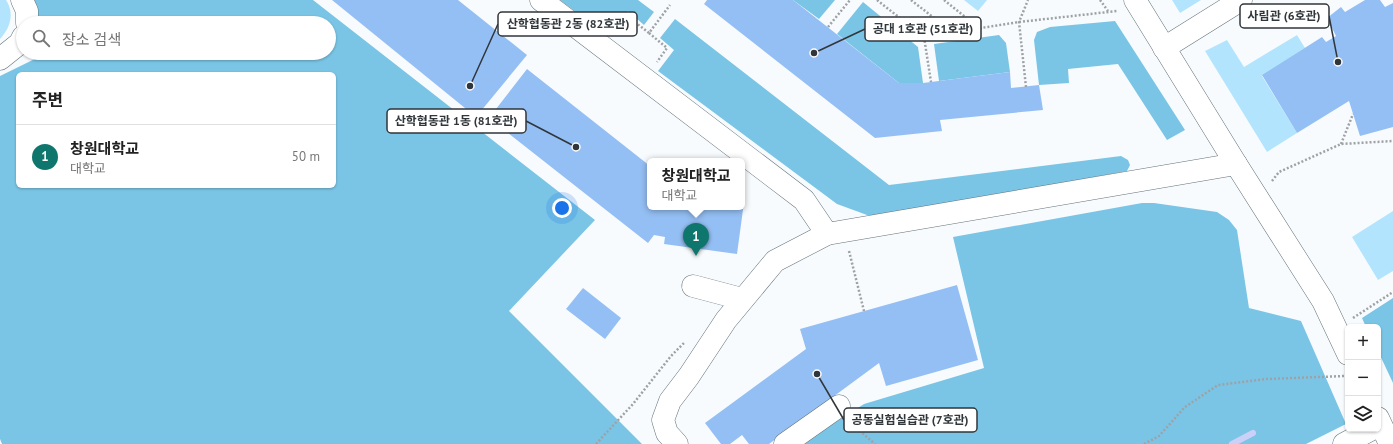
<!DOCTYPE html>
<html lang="ko">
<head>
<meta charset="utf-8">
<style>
	body { margin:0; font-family:"PT Sans","Noto Sans KR",sans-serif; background:#f2f2f2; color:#222 }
	.controls { position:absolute; right:12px; bottom:12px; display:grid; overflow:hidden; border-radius:6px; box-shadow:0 1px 3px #0004 }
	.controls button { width:36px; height:36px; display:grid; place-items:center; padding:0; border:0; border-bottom:1px solid #e0e0e0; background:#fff; color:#222; font:20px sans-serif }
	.you { position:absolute; left:562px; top:208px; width:14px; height:14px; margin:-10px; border:3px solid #fff; border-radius:50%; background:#1a73e8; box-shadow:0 0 0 6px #1a73e833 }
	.badge { display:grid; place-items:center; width:26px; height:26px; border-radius:50%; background:#0f766e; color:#fff; font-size:13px; font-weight:700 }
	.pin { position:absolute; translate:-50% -33px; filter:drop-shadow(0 1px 2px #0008) }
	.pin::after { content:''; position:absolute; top:21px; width:14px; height:12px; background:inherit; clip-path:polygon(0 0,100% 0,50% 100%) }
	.popup { position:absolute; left:647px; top:158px; width:98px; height:52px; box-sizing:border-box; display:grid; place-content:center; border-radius:6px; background:#fff; filter:drop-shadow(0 1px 3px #0005); font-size:13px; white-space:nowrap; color:#767676 }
	.popup b { font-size:15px; color:#222 }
	.popup::after { content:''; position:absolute; left:50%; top:100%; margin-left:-8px; border:8px solid transparent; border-top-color:#fff }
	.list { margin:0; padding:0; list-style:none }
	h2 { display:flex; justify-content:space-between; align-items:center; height:52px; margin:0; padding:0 16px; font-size:17px }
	h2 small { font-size:13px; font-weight:400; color:#767676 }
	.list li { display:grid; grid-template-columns:26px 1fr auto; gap:12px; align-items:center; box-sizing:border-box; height:64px; padding:0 16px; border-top:1px solid #e0e0e0 }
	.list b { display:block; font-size:15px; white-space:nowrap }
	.list p { margin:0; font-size:13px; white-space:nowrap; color:#767676 }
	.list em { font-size:13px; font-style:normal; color:#767676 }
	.icon { flex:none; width:22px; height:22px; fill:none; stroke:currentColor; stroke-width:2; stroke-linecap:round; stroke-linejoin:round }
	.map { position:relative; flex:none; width:1393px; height:444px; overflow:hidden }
	.search { position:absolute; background:#fff; box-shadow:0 1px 3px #0004; left:16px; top:16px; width:320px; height:44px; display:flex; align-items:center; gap:10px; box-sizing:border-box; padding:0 14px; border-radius:22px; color:#767676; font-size:15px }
	.panel { position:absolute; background:#fff; box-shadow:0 1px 3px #0004; left:16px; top:72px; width:320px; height:116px; border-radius:6px }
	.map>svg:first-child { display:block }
	.green { fill:#b2e5fd }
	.forest { fill:#7ac5e6; fill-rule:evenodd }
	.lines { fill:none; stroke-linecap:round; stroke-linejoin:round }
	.stream { stroke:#cbd0f7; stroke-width:6 }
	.building { fill:#94bff4 }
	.minor-casing { stroke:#64737a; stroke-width:23 }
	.path { stroke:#9ea2a5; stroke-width:2.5; stroke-dasharray:2 2; stroke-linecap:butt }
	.minor { stroke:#fff; stroke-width:22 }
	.leader { fill:none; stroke:#30363a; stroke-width:1.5 }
	.callout-dot { fill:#30363a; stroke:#fff; stroke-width:1.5 }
	.callout { fill:#fff; stroke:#30363a; stroke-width:1.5 }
	.callout-label { font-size:12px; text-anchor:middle; font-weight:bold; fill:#30363a }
</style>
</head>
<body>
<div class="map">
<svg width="1393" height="444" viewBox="0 0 1393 444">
	<rect width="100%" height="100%" fill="#f8fbfd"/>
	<g class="green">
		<path d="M 0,0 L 6,0 C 15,14 10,28 0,39 Z"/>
		<polygon points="964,0 987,0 978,11"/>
		<polygon points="1172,0 1201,0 1180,13"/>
		<polygon points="1297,35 1305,48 1262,76 1297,133 1267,152 1205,51 1227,40 1244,67"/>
		<polygon points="1393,211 1393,271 1378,280 1352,237"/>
	</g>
	<g class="forest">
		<path d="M 26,0 L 313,0 L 595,220 L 509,311 L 642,444 L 2,444 L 0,439 L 0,76 L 47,53 L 329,53 L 329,23 L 38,23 ZM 18,74 L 334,74 L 334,186 L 18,186 Z"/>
		<polygon points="560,0 638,0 654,12 644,25 628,11 608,36"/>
		<polygon points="793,0 835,0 819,19"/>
		<polygon points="863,2 918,47 923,83 899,83 837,34"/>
		<polygon points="675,19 889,185 1121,156 1128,160 1130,165 1127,171 884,216 867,215 837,204 658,71 674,50 660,38"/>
		<polygon points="1115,21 1185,130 1167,140 1118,64 1068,69 1069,83 1039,85 1034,40 1037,32 1050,27"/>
		<polygon points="999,35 1006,43 1010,72 939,81 934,44"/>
		<polygon points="1142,203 1154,203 1217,212 1229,220 1237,230 1249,308 1301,321 1346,424 1306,444 801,444 864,404 984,368 953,237"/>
		<polygon points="1393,298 1393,383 1378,351 1378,327 1366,327 1362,318"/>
	</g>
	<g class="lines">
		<polyline class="stream" points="1232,444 1253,433"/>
	</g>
	<g class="building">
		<polygon points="332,0 458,0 527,55 476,117"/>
		<polygon points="707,0 793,0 899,83 923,83 1010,72 1011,88 1039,85 1043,110 940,120 942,131 875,138 704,4"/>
		<polygon points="1365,0 1380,0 1385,7 1393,3 1393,127 1360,136 1349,101 1297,133 1262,75 1322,37 1326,42 1336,36 1327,18 1341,7 1345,12"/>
		<polygon points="527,69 650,166 650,207 742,207 742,194 745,195 737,254 664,244 665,237 654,235 648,243 489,118"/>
		<polygon points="957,285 978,360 886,386 879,363 769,444 749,444 742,435 730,444 721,444 705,423 806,349 800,329"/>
		<polygon points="583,288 621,318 605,339 566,309"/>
	</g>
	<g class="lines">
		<defs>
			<g id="minor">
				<polyline points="22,0 27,11 27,23"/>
				<polyline points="541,0 804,200 827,234"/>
				<polyline points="1135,0 1236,164 1323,301 1348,354"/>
				<polyline points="1164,48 1241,0"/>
				<polyline points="0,59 20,43 23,37"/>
				<polyline points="693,286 742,299"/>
				<polyline points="1378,418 1390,444"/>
				<polyline points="677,444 667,433 663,420 670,401 689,376 726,320 775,261 827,234 1236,164"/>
				<polyline points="785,444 839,406"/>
				<polyline points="1344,444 1372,429"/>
			</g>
		</defs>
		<use href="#minor" class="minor-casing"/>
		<g class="path">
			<polyline points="877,0 924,37 1019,22 1117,11"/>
			<polyline points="911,0 952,32"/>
			<polyline points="944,0 979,28"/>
			<polyline points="1100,0 1108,11"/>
			<polyline points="828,27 850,0"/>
			<polyline points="649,33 667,48 657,62"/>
			<polyline points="619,34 631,19 649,33 670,5"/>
			<polyline points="924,37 931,82"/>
			<polyline points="1026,87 1019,22 1028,0"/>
			<polyline points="1341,144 1353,114"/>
			<polyline points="1272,181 1279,172 1341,144 1393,141"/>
			<polyline points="849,251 864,311"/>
			<polyline points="1353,318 1393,292"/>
			<polyline points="851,422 855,427 875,444"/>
			<polyline points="596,444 633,404 671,356 685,342"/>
			<polyline points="1144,444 1159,436 1185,407 1218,385 1267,379 1345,376"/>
		</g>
		<use href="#minor" class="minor"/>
	</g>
	<path class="leader" d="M1338 62L1329 16M470 86L498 24M814 53L865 29M576 147L526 121M817 374L844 420"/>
	<g class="callout-dot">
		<circle cx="1338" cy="62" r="4"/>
		<circle cx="470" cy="86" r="4"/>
		<circle cx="814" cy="53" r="4"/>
		<circle cx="576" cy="147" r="4"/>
		<circle cx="817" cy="374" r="4"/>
	</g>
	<g class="callout">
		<rect x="1240" y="4" width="89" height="24" rx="4"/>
		<rect x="498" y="12" width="139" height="24" rx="4"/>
		<rect x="865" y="17" width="116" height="24" rx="4"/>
		<rect x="387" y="109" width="139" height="24" rx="4"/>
		<rect x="844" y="408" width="133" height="24" rx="4"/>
	</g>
	<g class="callout-label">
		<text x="1284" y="20">사림관 (6호관)</text>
		<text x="568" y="28">산학협동관 2동 (82호관)</text>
		<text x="923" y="33">공대 1호관 (51호관)</text>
		<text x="456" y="125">산학협동관 1동 (81호관)</text>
		<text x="910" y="424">공동실험실습관 (7호관)</text>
	</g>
</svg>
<div class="controls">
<button>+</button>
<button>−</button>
<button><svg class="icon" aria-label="layers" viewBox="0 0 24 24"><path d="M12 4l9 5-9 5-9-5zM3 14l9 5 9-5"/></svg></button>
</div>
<div class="you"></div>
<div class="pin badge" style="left:696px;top:256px">1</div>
<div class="popup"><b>창원대학교</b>대학교</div>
<div class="search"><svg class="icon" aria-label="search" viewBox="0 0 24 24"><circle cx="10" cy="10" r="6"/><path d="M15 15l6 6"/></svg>장소 검색</div>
<section class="panel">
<h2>주변<small></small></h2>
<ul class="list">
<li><span class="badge">1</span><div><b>창원대학교</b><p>대학교</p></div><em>50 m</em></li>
</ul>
</section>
</div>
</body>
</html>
